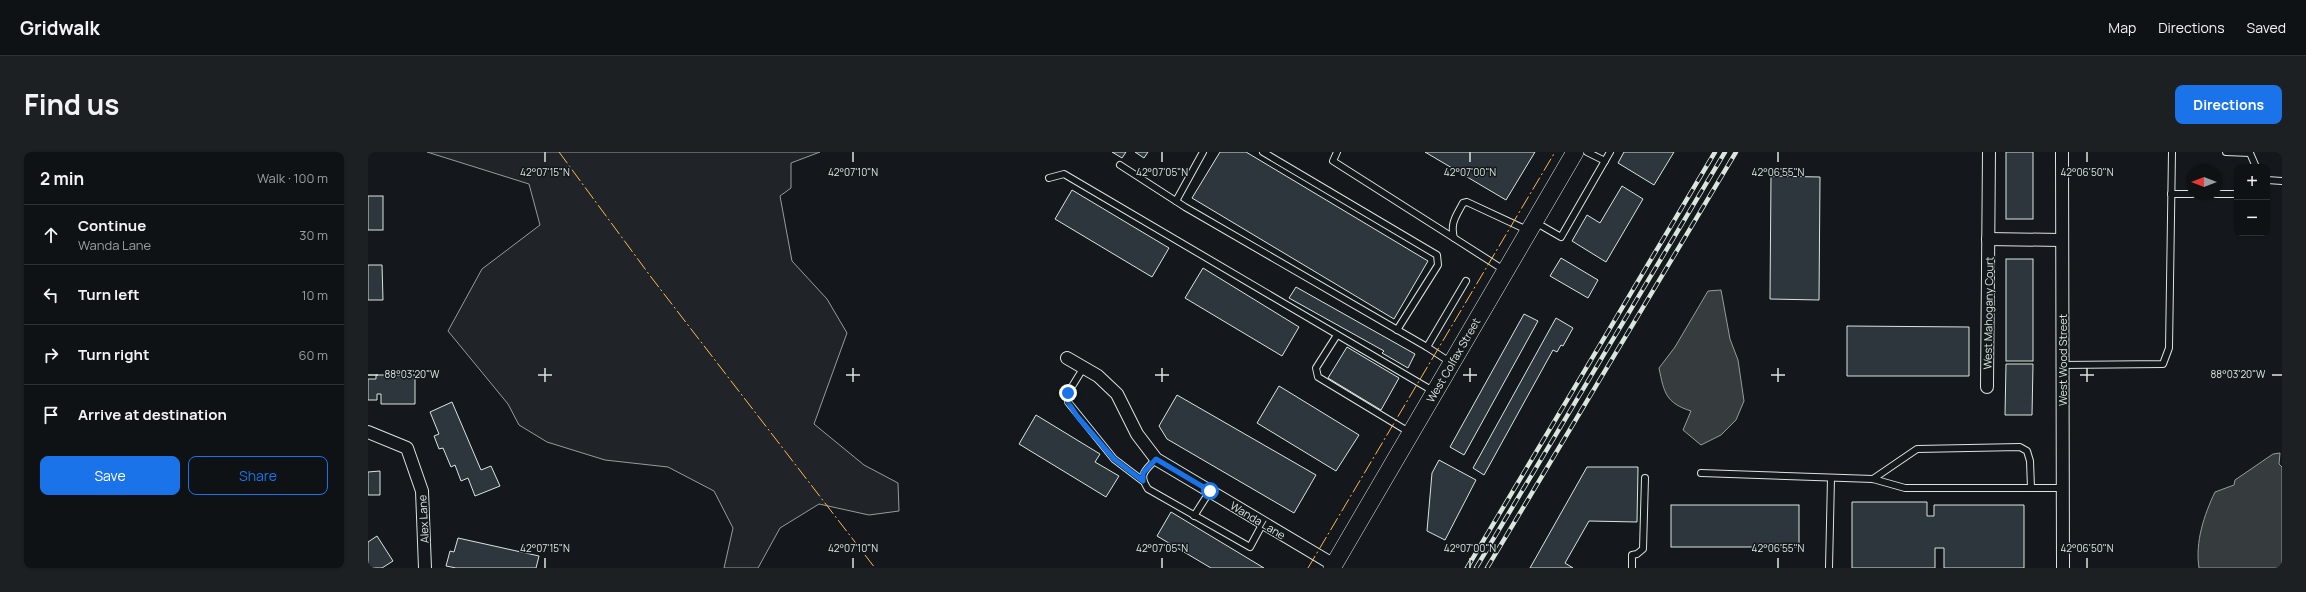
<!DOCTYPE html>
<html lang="en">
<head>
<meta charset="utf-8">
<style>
	body { margin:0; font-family:Manrope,sans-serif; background:#1d2022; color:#f1f3f6 }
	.controls { position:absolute; right:12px; top:12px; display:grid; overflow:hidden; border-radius:8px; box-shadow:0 1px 3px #0004 }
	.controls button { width:36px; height:36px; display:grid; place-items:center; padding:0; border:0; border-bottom:1px solid #2f3234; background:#0f1215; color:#f1f3f6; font:20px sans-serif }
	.compass { position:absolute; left:1818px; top:12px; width:36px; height:36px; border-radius:50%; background:#0f1215; box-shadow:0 1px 3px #0004; rotate:270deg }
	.stop { position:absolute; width:12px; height:12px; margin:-9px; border:3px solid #1a73e8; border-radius:50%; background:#fff }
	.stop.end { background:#1a73e8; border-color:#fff; box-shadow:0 1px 4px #0008 }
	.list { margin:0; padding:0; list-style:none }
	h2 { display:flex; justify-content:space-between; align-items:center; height:52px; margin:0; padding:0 16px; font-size:17px }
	h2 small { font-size:13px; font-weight:400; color:#9b9ea0 }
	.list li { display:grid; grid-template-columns:26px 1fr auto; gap:12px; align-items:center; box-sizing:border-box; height:60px; padding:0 16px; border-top:1px solid #2f3234 }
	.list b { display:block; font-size:15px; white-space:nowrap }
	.list p { margin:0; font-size:13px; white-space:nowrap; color:#9b9ea0 }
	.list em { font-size:13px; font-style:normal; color:#9b9ea0 }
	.actions { display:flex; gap:8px; padding:12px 16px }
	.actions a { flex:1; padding:9px 0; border:1px solid #1a73e8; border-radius:8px; text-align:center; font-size:14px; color:#1a73e8 }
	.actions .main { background:#1a73e8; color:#fff }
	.icon { flex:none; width:22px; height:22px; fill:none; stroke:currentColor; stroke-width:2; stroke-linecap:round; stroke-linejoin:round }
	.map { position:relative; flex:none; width:1914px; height:416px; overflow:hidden; border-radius:8px }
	header { display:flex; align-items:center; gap:24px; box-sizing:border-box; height:56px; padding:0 20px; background:#0f1215; border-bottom:1px solid #2f3234 }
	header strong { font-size:19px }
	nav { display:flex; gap:22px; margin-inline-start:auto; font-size:14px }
	.intro { display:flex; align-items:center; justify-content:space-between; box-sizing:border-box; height:96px; padding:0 24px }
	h1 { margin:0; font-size:28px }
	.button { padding:10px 18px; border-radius:8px; background:#1a73e8; color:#fff; font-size:14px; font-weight:700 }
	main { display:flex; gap:24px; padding:0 24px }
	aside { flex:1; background:#0f1215; border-radius:8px; box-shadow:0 1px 3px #0004 }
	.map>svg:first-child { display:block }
	.green { fill:#202428; stroke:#939e99 }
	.water { fill:#363b3e; stroke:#939e99 }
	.building { fill:#2c363c; stroke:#d8e6dc }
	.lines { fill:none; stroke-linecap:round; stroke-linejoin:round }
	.lane-casing { stroke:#d8e6dc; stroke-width:8 }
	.street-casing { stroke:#d8e6dc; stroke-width:14 }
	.secondary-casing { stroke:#d8e6dc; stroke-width:18 }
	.lane { stroke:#14181c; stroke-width:6 }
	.street { stroke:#14181c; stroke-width:12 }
	.secondary { stroke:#14181c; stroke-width:17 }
	.rail-casing { stroke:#d8e6dc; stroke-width:4.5 }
	.rail { stroke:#14181c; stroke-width:3; stroke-dasharray:9; stroke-linecap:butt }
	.power { stroke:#ffb74d; stroke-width:1; stroke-dasharray:14 3 2 3; stroke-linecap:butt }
	.route { stroke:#1a73e8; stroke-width:5 }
	.ticks { fill:none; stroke:#d8e6dc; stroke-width:1.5 }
	.labels { text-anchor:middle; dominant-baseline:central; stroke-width:3; stroke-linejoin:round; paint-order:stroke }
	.street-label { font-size:11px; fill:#d8e6dc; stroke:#14181c }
	.ticks-label { font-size:10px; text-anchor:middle; fill:#d8e6dc; stroke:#14181c; stroke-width:3; stroke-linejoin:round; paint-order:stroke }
</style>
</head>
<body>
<header>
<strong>Gridwalk</strong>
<nav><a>Map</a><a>Directions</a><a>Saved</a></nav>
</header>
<div class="intro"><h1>Find us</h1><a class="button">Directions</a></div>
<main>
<aside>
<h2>2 min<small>Walk · 100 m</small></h2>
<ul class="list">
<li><svg class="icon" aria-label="ahead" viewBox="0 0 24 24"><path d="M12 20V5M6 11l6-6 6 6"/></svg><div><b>Continue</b><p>Wanda Lane</p></div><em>30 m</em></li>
<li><svg class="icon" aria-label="left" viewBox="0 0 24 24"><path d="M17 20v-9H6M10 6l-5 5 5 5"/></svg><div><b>Turn left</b></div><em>10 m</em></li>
<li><svg class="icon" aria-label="right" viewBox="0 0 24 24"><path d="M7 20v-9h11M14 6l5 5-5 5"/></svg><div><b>Turn right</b></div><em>60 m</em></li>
<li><svg class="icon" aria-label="arrive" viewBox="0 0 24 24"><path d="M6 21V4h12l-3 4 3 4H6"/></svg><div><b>Arrive at destination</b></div></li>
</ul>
<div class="actions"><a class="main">Save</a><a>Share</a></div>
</aside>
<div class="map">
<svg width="1914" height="416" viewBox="0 0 1914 416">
	<rect width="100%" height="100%" fill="#14181c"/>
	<polygon class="green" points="59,0 452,0 423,11 423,36 412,44 424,109 459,147 479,181 446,272 496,313 530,331 531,359 501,363 451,352 412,376 390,416 356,416 365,376 346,339 300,315 237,308 179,290 151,273 140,252 80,179 114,117 172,73 161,32"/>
	<g class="water">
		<path d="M 1353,138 L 1362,187 L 1370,208 L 1376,249 L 1368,268 L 1353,283 L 1333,293 L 1315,278 L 1323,259 C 1298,251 1296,241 1291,216 L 1307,195 L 1340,139 Z"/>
		<path d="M 1912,301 L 1911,312 L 1914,315 L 1914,416 L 1831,416 C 1827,390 1836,363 1847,340 L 1866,333 L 1867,328 L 1905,302 Z"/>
	</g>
	<g class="building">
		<polygon points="744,0 758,0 754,6"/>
		<polygon points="767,0 780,0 776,6"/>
		<polygon points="852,0 878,0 1060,109 1026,167 824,46"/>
		<polygon points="1057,0 1167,0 1138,48"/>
		<polygon points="1256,0 1306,0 1286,33 1250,11"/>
		<rect x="1638" y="0" width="27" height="67"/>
		<polygon points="1403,24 1452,25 1451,148 1402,147"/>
		<polygon points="1254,34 1275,47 1238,110 1204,89 1219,63 1232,71"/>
		<polygon points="704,38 801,96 784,125 687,67"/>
		<rect x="0" y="44" width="15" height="34"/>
		<polygon points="1193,106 1230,128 1220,146 1182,124"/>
		<rect x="1638" y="107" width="27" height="102"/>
		<polygon points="0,113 14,113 15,148 0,148"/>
		<polygon points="835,116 931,175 914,204 817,146"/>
		<polygon points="928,135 1047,202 1040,216 1014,201 1016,199 921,146"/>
		<polygon points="1156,162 1170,169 1096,303 1082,295"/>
		<polygon points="1188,166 1205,176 1195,194 1193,193 1189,200 1185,198 1116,323 1105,316"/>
		<polygon points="1479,174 1601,175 1601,224 1479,224"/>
		<polygon points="979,195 1031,226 1013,258 960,226"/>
		<polygon points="1638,212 1665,212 1664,263 1637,263"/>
		<polygon points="8,223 47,223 47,252 13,252 13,242 9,242 9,248 0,248 0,227 8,227"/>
		<polygon points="911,234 991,283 968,319 889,271"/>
		<polygon points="809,243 948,323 926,361 799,287 791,274"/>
		<polygon points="84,250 113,318 123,314 132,334 107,344 100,326 93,329 87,313 83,315 75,296 71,297 66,284 71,282 62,260"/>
		<polygon points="668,263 732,302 727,310 751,324 738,345 651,292"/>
		<polygon points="1071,308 1108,328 1077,388 1059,379 1064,321"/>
		<polygon points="1219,315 1270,315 1269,370 1221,369 1197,411 1205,416 1162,416"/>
		<polygon points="12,319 12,343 0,343 0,320"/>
		<polygon points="1484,350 1559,350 1559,364 1566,364 1566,353 1656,353 1656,416 1576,416 1576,396 1567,396 1567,416 1484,416"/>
		<rect x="1303" y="353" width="128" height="42"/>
		<polygon points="803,360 896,416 843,416 789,384"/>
		<polygon points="9,384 25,409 14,416 0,416 0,390"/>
		<polygon points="90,386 171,404 168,416 88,416 78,414 82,399 86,400"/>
	</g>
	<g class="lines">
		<defs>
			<g id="lane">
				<polyline points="895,0 1069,103 1070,113 1029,178"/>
				<polyline points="969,0 965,9 1086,86"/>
				<polyline points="1219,0 1237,9"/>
				<polyline points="1858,0 1882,1 1888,15"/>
				<polyline points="752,13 817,55 1059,195"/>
				<polyline points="681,26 696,22 1065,239"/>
				<polyline points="1899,28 1914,29"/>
				<polyline points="1803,42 1824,42"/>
				<polyline points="1848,42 1869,42"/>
				<polyline points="808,49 835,0"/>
				<polyline points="1167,70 1193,85 1242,0"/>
				<path d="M 1136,118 L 1086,86 C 1082,71 1088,64 1095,51 L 1099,50 L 1159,78"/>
				<polyline points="969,183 948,216 950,225 1041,280"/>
				<polyline points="1082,210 1059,195 1098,129"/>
				<polyline points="1694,213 1795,212 1801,196 1804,0"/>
				<polyline points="716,215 700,241 700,250 746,307 775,329"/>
				<path d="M 788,307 C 777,319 770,322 780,337 L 882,395 L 895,371"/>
				<polyline points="1333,321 1505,327 1537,336 1695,336"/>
				<polyline points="1505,327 1549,297 1652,295 1659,299 1662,309 1663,336"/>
				<polyline points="826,364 842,339"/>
				<polyline points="1264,416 1264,403 1269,402 1275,397 1277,326"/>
				<polyline points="1461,416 1463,326"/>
			</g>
			<g id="street">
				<polyline points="1694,0 1695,416"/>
				<polyline points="1620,87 1693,88"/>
				<polyline points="699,206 730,224 749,242 769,282 788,307 966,413"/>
				<polyline points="1619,235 1621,0"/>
				<polyline points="0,280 39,296 54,339 57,416"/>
			</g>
			<polyline id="secondary" points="964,416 1207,0"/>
		</defs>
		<use href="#lane" class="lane-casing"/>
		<use href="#street" class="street-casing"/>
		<use href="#secondary" class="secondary-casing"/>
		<use href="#lane" class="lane"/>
		<use href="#street" class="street"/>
		<use href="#secondary" class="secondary"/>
		<defs>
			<g id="rail">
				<polyline points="1099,416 1347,0"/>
				<polyline points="1108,416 1357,0"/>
				<polyline points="1119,416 1368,0"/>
			</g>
		</defs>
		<use href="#rail" class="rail-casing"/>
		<use href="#rail" class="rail"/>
		<g class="power">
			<polyline points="191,0 283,125 507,416"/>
			<polyline points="940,416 1187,0"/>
		</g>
	</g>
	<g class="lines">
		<polyline class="route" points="700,241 700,250 709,264 746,307 775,329 775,321 788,307 842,339"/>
	</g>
	<path class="ticks" d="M 177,0 L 177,10M 485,0 L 485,10M 794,0 L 794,10M 1102,0 L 1102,10M 1410,0 L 1410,10M 1719,0 L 1719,10M 177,216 L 177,230M 485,216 L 485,230M 794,216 L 794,230M 1102,216 L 1102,230M 1410,216 L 1410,230M 1719,216 L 1719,230M 0,223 L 10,223M 170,223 L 184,223M 478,223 L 492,223M 787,223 L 801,223M 1095,223 L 1109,223M 1403,223 L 1417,223M 1712,223 L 1726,223M 1904,223 L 1914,223M 177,406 L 177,416M 485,406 L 485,416M 794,406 L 794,416M 1102,406 L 1102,416M 1410,406 L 1410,416M 1719,406 L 1719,416"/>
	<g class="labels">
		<g class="street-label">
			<text transform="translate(1620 161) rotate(-89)">West Mahogany Court</text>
			<text transform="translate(1085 208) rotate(-60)">West Colfax Street</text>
			<text transform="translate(1694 208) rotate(-90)">West Wood Street</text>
			<text transform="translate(55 367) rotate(-93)">Alex Lane</text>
			<text transform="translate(890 368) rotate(31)">Wanda Lane</text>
		</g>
	</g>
	<g class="ticks-label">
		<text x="177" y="24">42°07'15"N</text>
		<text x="485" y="24">42°07'10"N</text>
		<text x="794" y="24">42°07'05"N</text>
		<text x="1102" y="24">42°07'00"N</text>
		<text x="1410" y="24">42°06'55"N</text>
		<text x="1719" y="24">42°06'50"N</text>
		<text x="1870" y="226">88°03'20"W</text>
		<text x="44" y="226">88°03'20"W</text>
		<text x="177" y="400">42°07'15"N</text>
		<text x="485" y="400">42°07'10"N</text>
		<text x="794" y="400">42°07'05"N</text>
		<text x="1102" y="400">42°07'00"N</text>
		<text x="1410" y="400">42°06'55"N</text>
		<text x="1719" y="400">42°06'50"N</text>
	</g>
</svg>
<div class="controls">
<button>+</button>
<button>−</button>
</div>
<svg class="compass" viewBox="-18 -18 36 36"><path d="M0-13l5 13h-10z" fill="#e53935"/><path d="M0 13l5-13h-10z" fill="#9b9ea0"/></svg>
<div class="stop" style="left:842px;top:339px"></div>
<div class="stop end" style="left:700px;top:241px"></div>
</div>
</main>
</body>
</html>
